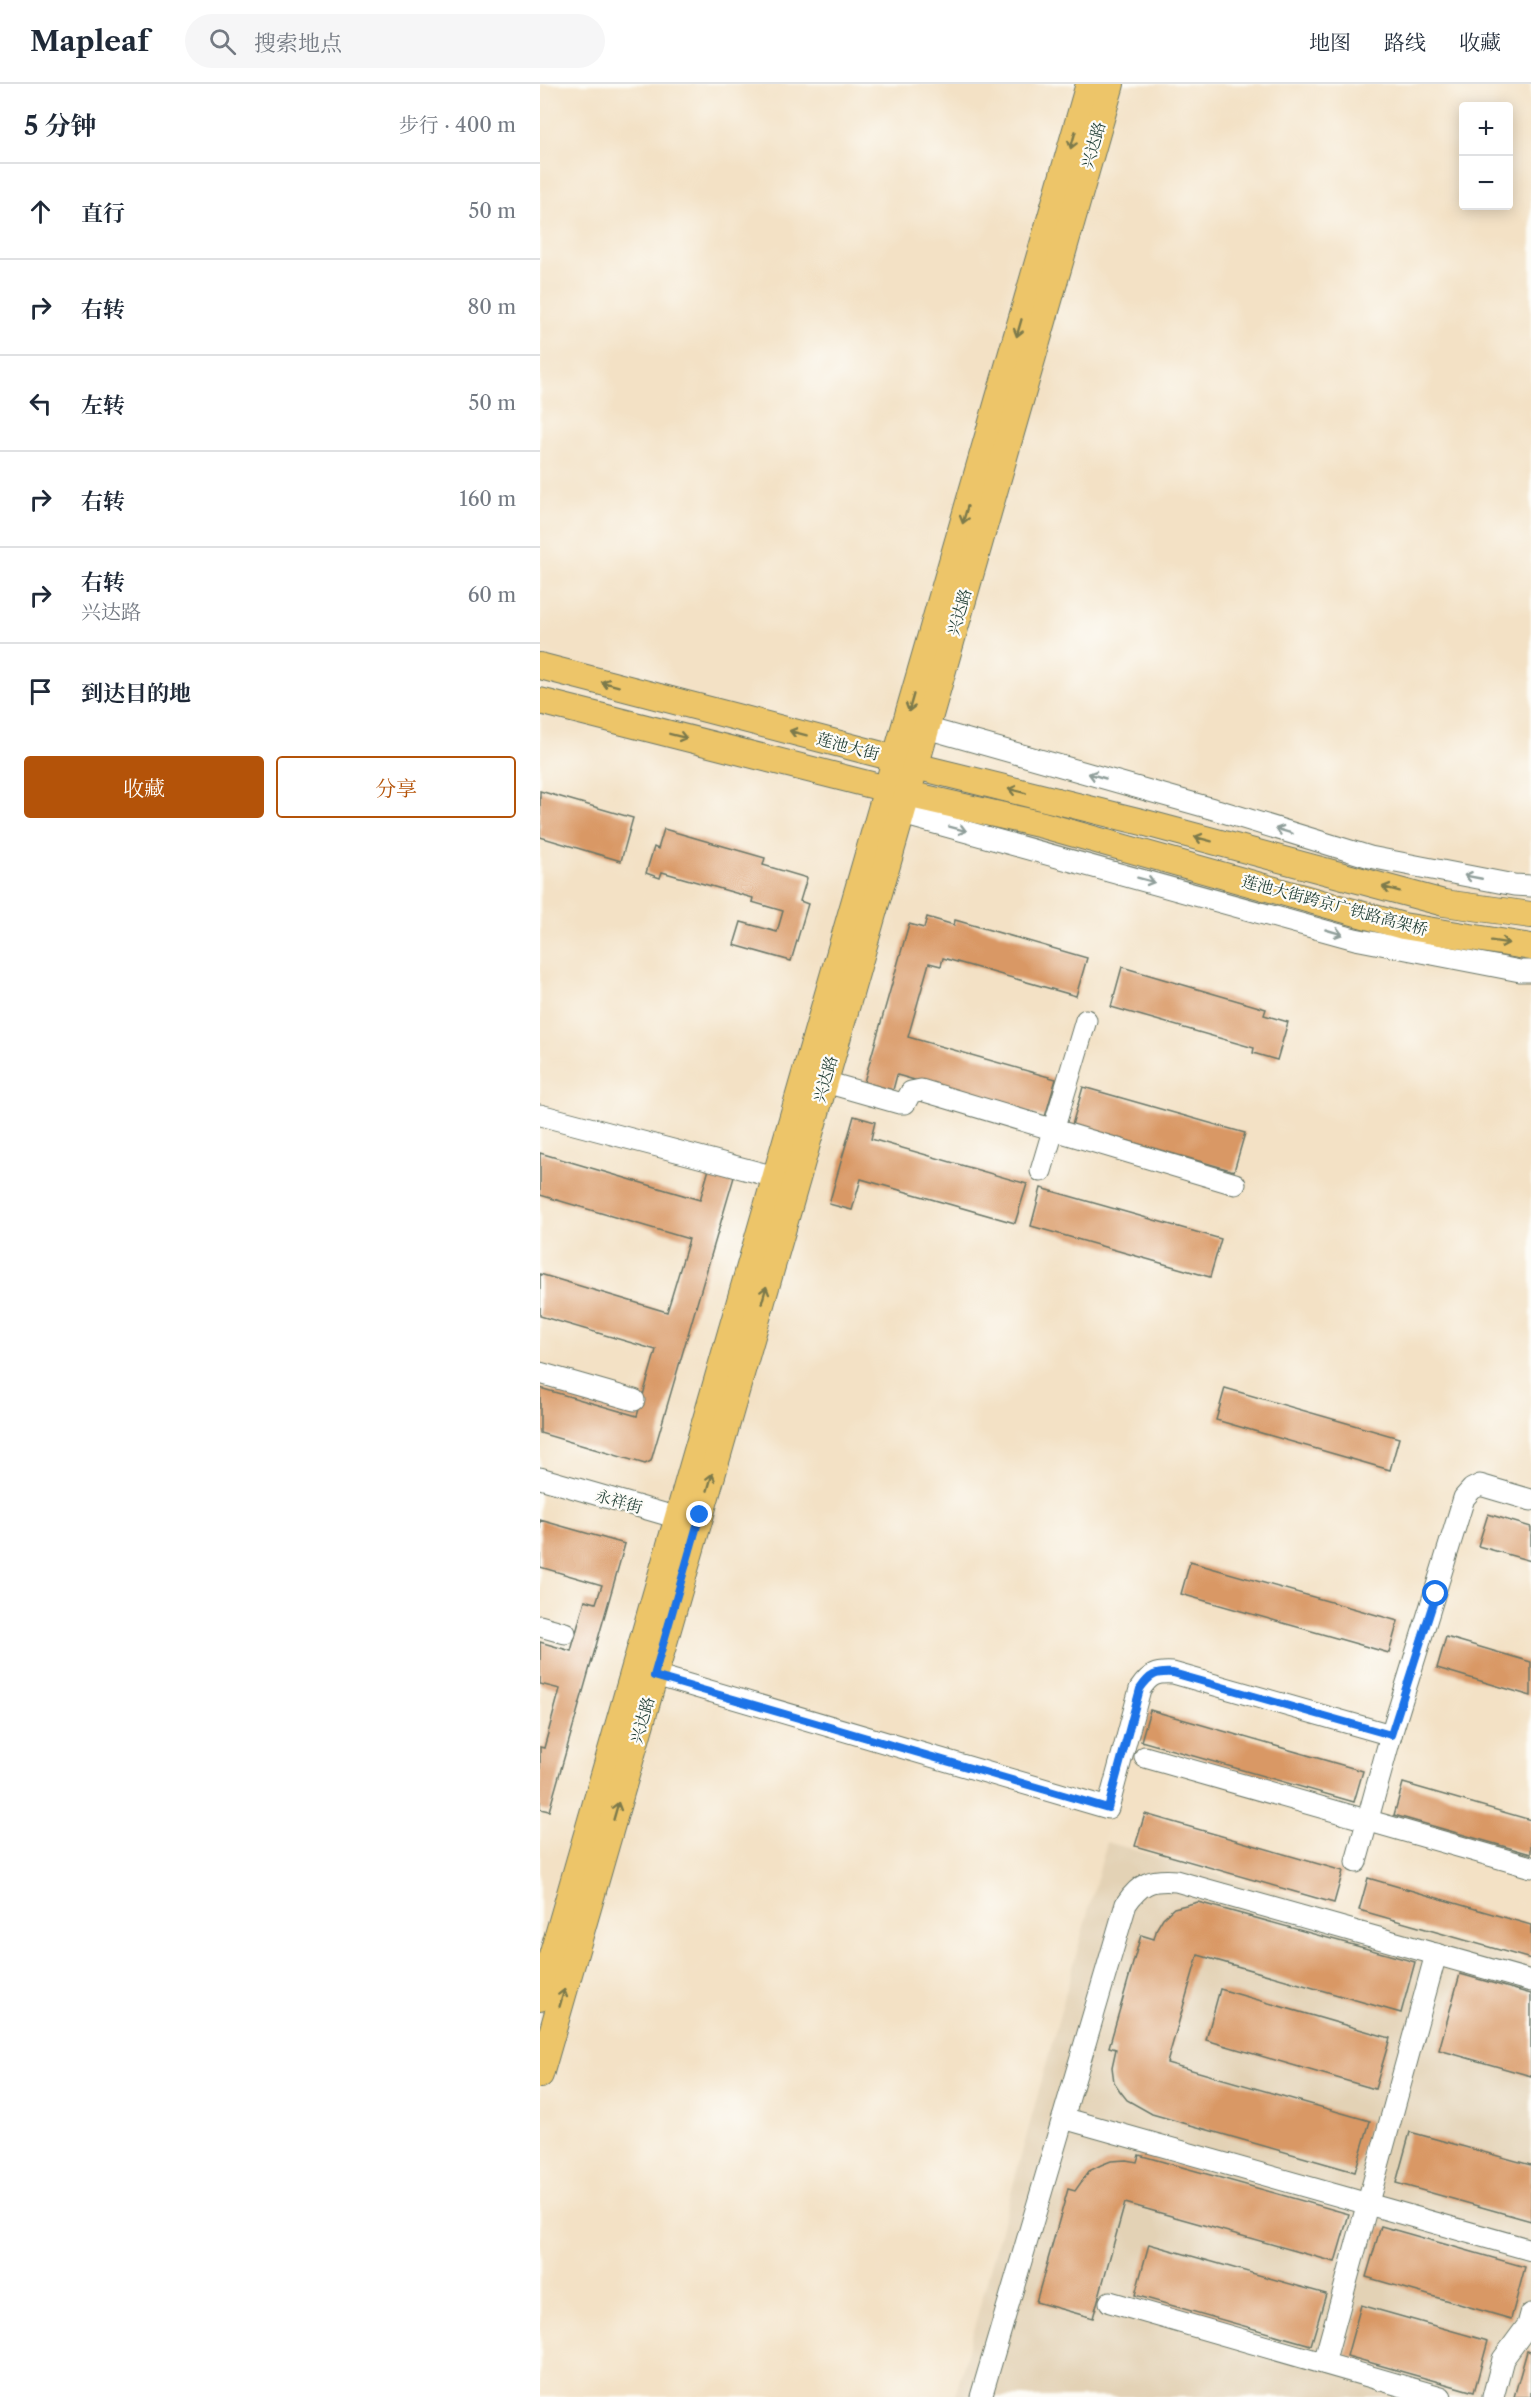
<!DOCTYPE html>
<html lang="zh">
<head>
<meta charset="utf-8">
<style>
	body { margin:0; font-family:"Libre Caslon Text","Noto Serif SC",serif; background:#f6f6f7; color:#1f2937 }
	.controls { position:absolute; right:18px; top:18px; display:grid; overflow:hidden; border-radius:6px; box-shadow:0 3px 15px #0003 }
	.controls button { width:54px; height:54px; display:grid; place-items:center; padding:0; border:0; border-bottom:2px solid #e0e1e3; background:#fff; color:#1f2937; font:30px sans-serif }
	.stop { position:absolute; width:18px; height:18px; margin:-14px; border:4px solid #1a73e8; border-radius:50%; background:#fff }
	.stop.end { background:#1a73e8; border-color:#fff; box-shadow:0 2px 6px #0008 }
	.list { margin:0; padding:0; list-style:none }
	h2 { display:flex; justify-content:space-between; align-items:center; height:78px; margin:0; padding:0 24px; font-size:26px }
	h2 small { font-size:20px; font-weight:400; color:#747a83 }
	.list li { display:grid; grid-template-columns:39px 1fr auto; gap:18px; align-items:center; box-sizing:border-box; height:96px; padding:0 24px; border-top:2px solid #e0e1e3 }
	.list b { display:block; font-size:22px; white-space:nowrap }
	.list p { margin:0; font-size:20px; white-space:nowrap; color:#747a83 }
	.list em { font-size:20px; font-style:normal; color:#747a83 }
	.actions { display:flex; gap:12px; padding:18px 24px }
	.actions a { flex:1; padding:14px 0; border:2px solid #b45309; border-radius:6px; text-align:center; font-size:21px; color:#b45309 }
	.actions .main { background:#b45309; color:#fff }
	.icon { flex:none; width:33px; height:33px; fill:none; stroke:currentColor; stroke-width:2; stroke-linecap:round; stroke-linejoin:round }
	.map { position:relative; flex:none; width:991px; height:2313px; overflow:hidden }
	header { display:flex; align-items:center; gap:36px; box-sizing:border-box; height:84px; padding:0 30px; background:#fff; border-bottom:2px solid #e0e1e3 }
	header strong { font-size:28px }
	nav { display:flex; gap:33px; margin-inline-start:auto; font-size:21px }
	.search { width:420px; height:54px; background:#f6f6f7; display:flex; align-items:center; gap:15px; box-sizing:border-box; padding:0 21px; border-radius:33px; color:#747a83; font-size:22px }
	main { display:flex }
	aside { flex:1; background:#fff }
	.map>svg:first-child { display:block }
	.built { fill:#e3d2b5 }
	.building { fill:#d99865 }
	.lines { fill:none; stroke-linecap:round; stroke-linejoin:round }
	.minor-casing { stroke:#697667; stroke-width:23 }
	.major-casing { stroke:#697667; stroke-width:28 }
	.minor { stroke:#fff; stroke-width:21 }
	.major { stroke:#edc569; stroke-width:26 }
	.oneway { stroke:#7c7a4c }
	.oneway2 { stroke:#8f9e9a }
	.route { stroke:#1a73e8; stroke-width:8 }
	.labels { text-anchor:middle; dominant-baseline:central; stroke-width:4.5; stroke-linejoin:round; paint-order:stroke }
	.street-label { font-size:16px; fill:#1f3d34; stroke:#fdfcf7 }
</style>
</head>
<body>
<header>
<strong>Mapleaf</strong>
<div class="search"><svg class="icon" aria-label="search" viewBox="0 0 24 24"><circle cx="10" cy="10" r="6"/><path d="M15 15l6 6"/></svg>搜索地点</div>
<nav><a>地图</a><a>路线</a><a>收藏</a></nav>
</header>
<main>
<aside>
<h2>5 分钟<small>步行 · 400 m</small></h2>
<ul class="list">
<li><svg class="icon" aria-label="ahead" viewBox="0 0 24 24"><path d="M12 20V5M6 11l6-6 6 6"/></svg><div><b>直行</b></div><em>50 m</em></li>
<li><svg class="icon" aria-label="right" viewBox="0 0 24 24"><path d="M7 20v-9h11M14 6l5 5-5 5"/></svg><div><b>右转</b></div><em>80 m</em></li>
<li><svg class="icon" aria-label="left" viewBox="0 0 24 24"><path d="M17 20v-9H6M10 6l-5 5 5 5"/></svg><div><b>左转</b></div><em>50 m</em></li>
<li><svg class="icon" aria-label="right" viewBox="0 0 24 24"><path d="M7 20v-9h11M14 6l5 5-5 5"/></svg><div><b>右转</b></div><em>160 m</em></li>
<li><svg class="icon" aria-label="right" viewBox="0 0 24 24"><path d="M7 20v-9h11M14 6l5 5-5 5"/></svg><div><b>右转</b><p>兴达路</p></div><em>60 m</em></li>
<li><svg class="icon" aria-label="arrive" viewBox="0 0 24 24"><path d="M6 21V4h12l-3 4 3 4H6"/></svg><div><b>到达目的地</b></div></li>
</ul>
<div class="actions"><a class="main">收藏</a><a>分享</a></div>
</aside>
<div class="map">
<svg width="991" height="2313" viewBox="0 0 991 2313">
	<rect width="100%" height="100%" fill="#fdfcf7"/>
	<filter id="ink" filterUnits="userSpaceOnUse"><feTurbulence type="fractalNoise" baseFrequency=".0167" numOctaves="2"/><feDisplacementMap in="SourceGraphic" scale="12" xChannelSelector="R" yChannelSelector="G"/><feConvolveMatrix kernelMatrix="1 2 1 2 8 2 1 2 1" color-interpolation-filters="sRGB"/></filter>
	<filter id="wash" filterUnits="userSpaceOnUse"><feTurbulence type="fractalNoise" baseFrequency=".008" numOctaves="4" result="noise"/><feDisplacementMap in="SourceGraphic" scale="24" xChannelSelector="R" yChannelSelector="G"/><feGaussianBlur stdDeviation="1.35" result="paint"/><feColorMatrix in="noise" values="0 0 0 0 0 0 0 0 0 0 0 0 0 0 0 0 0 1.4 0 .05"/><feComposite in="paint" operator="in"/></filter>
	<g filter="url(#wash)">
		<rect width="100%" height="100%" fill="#f3e1c5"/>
		<polygon class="built" points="567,1758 991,1881 991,2313 415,2313"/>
		<g id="blocks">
			<g class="building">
				<polygon points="0,707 93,734 81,777 0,753"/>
				<polygon points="124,745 225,774 223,781 267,794 260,817 268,820 251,877 194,861 201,838 237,848 243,827 212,818 213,814 122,788 120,794 106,789 114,763 118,765"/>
				<polygon points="387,833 414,841 415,836 547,874 536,912 403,874 401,882 389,879 368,953 516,995 505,1033 357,991 353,1006 324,998 369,840 384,844"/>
				<polygon points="582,883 726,925 724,931 748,938 737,976 713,969 714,964 571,923"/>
				<polygon points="543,1003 705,1049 694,1087 532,1041"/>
				<polygon points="314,1032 335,1038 331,1055 487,1100 475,1139 321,1095 312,1126 289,1120"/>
				<polygon points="0,1069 160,1116 169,1085 194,1093 111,1377 105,1380 0,1349 0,1304 97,1332 116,1266 0,1232 0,1190 127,1228 149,1155 0,1111"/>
				<polygon points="501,1104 681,1155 670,1193 491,1142"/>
				<polygon points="685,1304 859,1354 850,1386 676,1336"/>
				<polygon points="948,1430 991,1443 991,1477 938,1462"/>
				<polygon points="0,1436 85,1460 9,1727 0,1725 0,1663 4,1664 20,1605 0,1600 0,1558 31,1567 45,1516 56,1519 62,1501 0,1483"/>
				<polygon points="650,1478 858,1537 849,1569 641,1510"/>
				<polygon points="906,1553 991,1578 991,1612 897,1584"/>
				<polygon points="610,1626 823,1687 814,1718 601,1657"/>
				<polygon points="863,1699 991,1736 991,1770 854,1731"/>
				<polygon points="605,1730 803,1787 794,1819 595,1762"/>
				<polygon points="828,1794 991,1841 991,1875 819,1826"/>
				<polygon points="658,1818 875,1878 861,1929 658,1871 627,1979 830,2037 815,2088 612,2030 587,2016 580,2007 574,1998 572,1983 576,1965 569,1963 601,1851 614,1855 617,1844 623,1834 634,1824"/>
				<polygon points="920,1890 991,1910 991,1992 899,1966"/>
				<polygon points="680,1905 850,1954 835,2005 666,1956"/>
				<polygon points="870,2048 991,2081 991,2137 856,2099"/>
				<polygon points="599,2071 809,2130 795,2178 585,2119 553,2234 496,2218 528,2105 535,2107 549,2087 561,2081 571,2077 586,2076 597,2078"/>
				<polygon points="841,2142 985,2183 971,2235 826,2193"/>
				<polygon points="609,2160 786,2210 771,2261 595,2211"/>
				<polygon points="821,2221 948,2257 934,2308 807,2272"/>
				<polygon points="987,2267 991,2268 991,2313 974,2313"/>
			</g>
		</g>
	</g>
	<g filter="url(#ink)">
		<use href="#blocks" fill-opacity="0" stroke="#697667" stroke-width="1.5"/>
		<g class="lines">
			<defs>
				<g id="minor">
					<polyline points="386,644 677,726 830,773 974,801 991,802"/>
					<polyline points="362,730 815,855 980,887 991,887"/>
					<polyline points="285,998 359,1019 365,1019 371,1008 381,1006 695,1100"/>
					<polyline points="0,1031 235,1093"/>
					<polyline points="501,1087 546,936"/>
					<polyline points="0,1289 94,1316"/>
					<polyline points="0,1394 152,1438"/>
					<polyline points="0,1542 25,1549"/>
					<path d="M 115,1591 L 568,1724 L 600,1605 C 610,1590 616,1588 633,1589 L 851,1651 L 816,1778"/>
					<polyline points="851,1651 924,1414 932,1405 940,1401 991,1416"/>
					<polyline points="605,1673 991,1783"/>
					<polyline points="523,2034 991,2166"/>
					<polyline points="570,2218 901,2313"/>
					<polyline points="784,2279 896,1870"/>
					<path d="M 441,2313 L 586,1820 C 600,1799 611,1795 636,1797 L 991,1897"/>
					<polyline points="953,2313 963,2275 988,2241 991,2230"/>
				</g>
				<g id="major">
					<polyline points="0,582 354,674 375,682 602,738 904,819 991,831"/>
					<polyline points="0,617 367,710 503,741 863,842 991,863"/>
					<polyline points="0,1914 549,0"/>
					<polyline points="0,1991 571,0"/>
				</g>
			</defs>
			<use href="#minor" class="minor-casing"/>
			<use href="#major" class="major-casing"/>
			<use href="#minor" class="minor"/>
			<use href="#major" class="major"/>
		</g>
		<defs><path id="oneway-shaft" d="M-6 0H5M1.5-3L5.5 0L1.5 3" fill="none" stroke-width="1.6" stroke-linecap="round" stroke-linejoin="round" transform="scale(1.5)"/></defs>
		<g class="oneway">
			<use href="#oneway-shaft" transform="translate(533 56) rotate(106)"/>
			<use href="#oneway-shaft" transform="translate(479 244) rotate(106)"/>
			<use href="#oneway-shaft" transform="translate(425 431) rotate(106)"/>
			<use href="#oneway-shaft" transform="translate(70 600) rotate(-165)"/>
			<use href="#oneway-shaft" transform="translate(371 619) rotate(106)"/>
			<use href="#oneway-shaft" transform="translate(258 649) rotate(-165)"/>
			<use href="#oneway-shaft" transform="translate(138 652) rotate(14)"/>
			<use href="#oneway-shaft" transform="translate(477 707) rotate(-166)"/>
			<use href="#oneway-shaft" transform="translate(663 755) rotate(-165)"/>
			<use href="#oneway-shaft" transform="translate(851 805) rotate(-165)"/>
			<use href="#oneway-shaft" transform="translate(960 858) rotate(9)"/>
			<use href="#oneway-shaft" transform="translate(224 1211) rotate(-74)"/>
			<use href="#oneway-shaft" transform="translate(170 1398) rotate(-74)"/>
			<use href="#oneway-shaft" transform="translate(76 1727) rotate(-74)"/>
			<use href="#oneway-shaft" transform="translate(22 1914) rotate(-74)"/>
		</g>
		<g class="oneway2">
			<use href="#oneway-shaft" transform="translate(557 692) rotate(-164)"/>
			<use href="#oneway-shaft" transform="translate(418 745) rotate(15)"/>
			<use href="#oneway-shaft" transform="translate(744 747) rotate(-163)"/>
			<use href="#oneway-shaft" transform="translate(933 793) rotate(-169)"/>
			<use href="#oneway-shaft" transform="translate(606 796) rotate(15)"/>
			<use href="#oneway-shaft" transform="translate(794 848) rotate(16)"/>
		</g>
	</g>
	<g class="lines" filter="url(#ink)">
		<path class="route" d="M 160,1431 L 114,1592 L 568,1724 L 600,1605 C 610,1590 616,1588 633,1589 L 851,1651 L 896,1510"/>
	</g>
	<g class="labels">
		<g class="street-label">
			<text transform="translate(553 61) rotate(-74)">兴达路</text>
			<text transform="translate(419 528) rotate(-74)">兴达路</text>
			<text transform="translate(308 662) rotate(15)">莲池大街</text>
			<text transform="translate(795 821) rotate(15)">莲池大街跨京广铁路高架桥</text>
			<text transform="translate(285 995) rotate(-74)">兴达路</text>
			<text transform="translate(79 1417) rotate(16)">永祥街</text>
			<text transform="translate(102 1636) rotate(-74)">兴达路</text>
		</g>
	</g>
</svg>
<div class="controls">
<button>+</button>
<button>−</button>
</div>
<div class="stop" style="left:896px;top:1510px"></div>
<div class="stop end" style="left:160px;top:1431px"></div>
</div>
</main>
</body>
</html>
